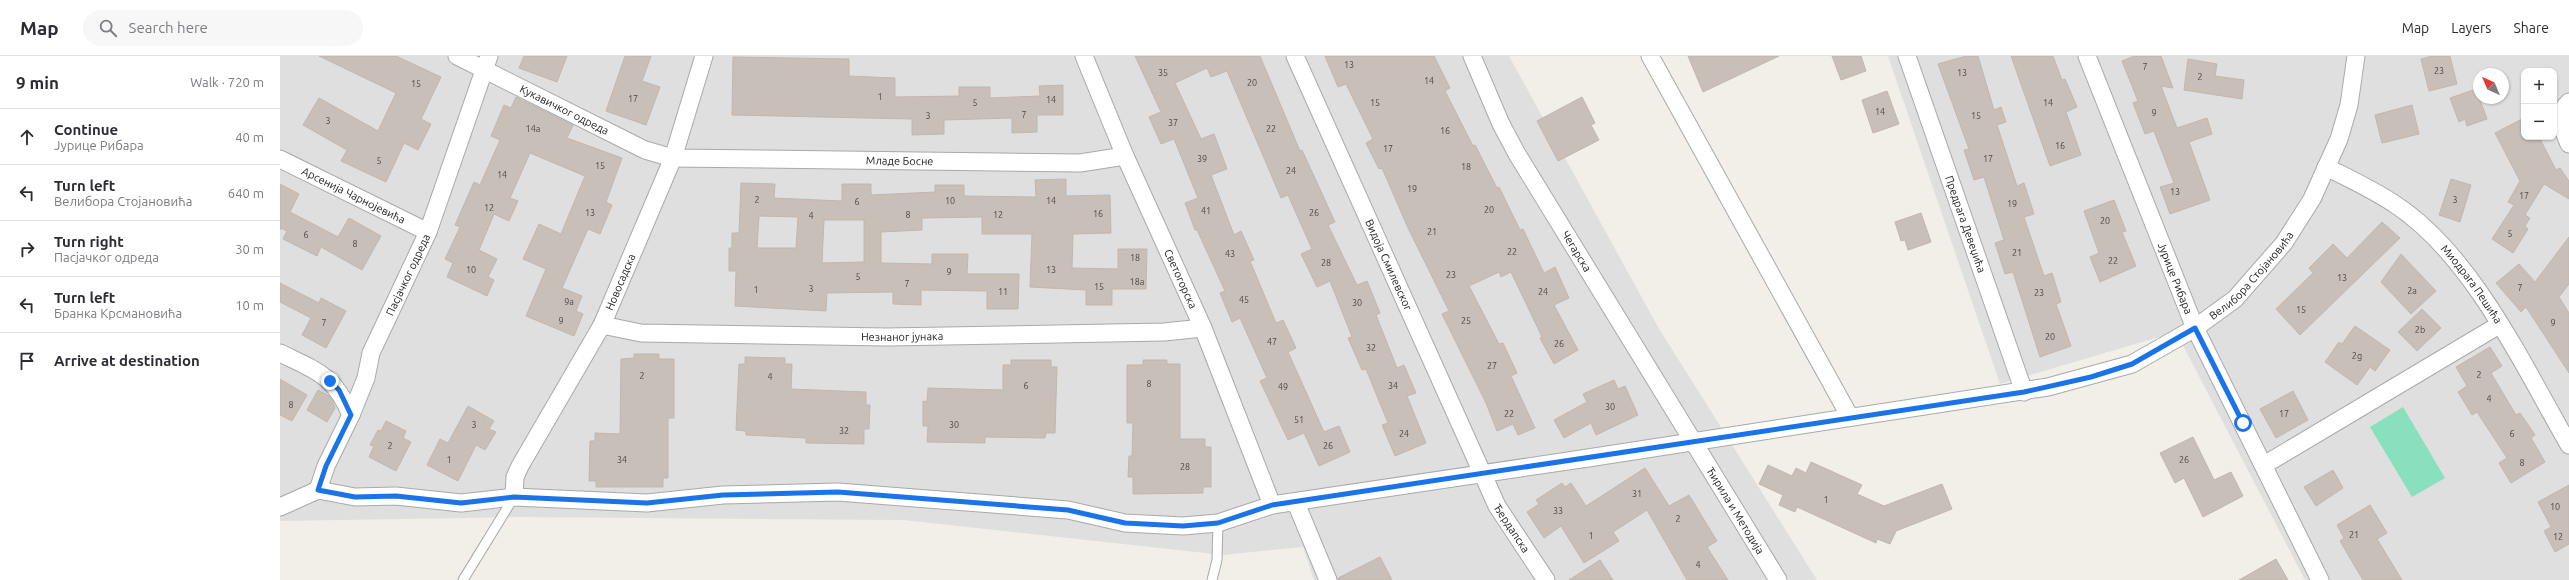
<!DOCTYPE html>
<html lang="en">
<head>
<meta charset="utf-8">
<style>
	body { margin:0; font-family:Ubuntu,sans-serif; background:#f7f7f7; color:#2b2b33 }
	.controls { position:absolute; right:12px; top:12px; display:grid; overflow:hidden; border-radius:8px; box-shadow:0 1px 3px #0004 }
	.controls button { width:36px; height:36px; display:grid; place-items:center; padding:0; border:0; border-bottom:1px solid #e1e1e2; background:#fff; color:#2b2b33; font:20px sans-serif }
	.compass { position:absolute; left:2193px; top:12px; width:36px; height:36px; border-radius:50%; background:#fff; box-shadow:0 1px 3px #0004; rotate:316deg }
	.stop { position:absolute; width:12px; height:12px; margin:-9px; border:3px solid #1a73e8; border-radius:50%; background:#fff }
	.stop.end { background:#1a73e8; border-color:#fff; box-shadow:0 1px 4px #0008 }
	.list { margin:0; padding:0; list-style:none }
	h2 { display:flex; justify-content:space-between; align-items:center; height:52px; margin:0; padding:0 16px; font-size:17px }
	h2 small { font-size:13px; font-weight:400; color:#7c7c81 }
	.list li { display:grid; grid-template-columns:26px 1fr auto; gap:12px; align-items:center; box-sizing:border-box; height:56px; padding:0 16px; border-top:1px solid #e1e1e2 }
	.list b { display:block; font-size:15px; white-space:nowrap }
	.list p { margin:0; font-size:13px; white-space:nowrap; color:#7c7c81 }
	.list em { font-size:13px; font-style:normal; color:#7c7c81 }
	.icon { flex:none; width:22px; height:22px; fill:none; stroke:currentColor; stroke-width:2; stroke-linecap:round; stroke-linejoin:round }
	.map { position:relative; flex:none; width:2289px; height:524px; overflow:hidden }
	header { display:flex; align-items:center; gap:24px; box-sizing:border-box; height:56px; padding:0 20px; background:#fff; border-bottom:1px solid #e1e1e2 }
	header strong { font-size:19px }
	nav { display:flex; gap:22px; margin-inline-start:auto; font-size:14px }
	.search { width:280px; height:36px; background:#f7f7f7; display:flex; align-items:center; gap:10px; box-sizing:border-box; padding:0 14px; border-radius:22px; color:#7c7c81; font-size:15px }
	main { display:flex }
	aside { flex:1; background:#fff }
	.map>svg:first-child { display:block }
	.residential { fill:#e0dfdf; fill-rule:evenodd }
	.pitch { fill:#88e0be }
	.building { fill:#c7bfb8; stroke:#c4b6ab; fill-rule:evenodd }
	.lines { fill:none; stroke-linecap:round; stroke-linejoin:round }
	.service-casing { stroke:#a9a9a9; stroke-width:11 }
	.minor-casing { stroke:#a9a9a9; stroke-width:19 }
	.service { stroke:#fff; stroke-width:9 }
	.minor { stroke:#fff; stroke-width:17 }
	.route { stroke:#1a73e8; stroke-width:5 }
	.labels { text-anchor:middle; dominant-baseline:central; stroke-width:3; stroke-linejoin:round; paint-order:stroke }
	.number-label { font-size:9px; fill:#4b4948 }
	.street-label { font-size:11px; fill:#222; stroke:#fff }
</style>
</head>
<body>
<header>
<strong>Map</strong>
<div class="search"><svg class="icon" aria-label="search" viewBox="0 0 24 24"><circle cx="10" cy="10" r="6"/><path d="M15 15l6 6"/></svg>Search here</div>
<nav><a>Map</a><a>Layers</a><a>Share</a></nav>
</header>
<main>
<aside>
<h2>9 min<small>Walk · 720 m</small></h2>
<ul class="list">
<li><svg class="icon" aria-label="ahead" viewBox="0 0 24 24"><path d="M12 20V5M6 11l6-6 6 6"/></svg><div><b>Continue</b><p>Јурице Рибара</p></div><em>40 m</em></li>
<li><svg class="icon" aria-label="left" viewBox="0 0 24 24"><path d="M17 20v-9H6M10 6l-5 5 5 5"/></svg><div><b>Turn left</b><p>Велибора Стојановића</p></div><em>640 m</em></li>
<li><svg class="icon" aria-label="right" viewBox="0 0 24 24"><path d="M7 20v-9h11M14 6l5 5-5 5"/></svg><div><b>Turn right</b><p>Пасјачког одреда</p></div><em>30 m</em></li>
<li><svg class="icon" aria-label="left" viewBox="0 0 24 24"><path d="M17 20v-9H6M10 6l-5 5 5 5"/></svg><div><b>Turn left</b><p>Бранка Крсмановића</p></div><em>10 m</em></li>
<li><svg class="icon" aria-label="arrive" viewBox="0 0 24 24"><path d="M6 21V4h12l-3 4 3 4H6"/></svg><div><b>Arrive at destination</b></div></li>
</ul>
</aside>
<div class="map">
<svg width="2289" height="524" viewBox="0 0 2289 524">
	<rect width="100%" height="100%" fill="#f2efe9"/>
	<g class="residential">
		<polygon points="0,0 1229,0 1378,271 1537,524 1034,524 1023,491 943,499 623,464 238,461 0,465"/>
		<path d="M 1608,0 L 2289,0 L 2289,524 L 2025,524 L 1896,276 L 1720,328 ZM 2244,15 L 2274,15 L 2274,81 L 2244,81 ZM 2199,18 L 2223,18 L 2223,42 L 2199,42 Z"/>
	</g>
	<polygon class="pitch" points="2123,351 2165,422 2132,441 2090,371"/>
	<g class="building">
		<polygon points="39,0 116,0 161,21 141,63 151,68 138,94 124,87 106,126 61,105 67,94 23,69 39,42 98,75 116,37"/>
		<polygon points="244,0 287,0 277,26 239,12"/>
		<polygon points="345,0 371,0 362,25 380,31 366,69 326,55"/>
		<polygon points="855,0 980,0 1020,95 1022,94 1055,166 1048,169 1077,229 1087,225 1100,257 1096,259 1117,312 1124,309 1136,337 1127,340 1146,387 1115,400 1102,369 1108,367 1086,313 1082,314 1068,282 1072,281 1050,225 1037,231 1021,198 1032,193 1008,139 1001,142 947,15 931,21 927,12 895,27 921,83 934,78 947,113 931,119 954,179 961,175 974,204 970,205 996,267 1003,264 1016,292 1008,296 1044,376 1059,370 1070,396 1039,410 1024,377 1008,384 980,325 987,322 960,262 952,266 940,237 945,235 917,174 915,174 905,147 918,142 894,83 881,88 869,61 881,56"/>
		<polygon points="1045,0 1154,0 1170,32 1165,35 1193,90 1195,89 1217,132 1219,131 1240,174 1243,173 1264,217 1275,211 1289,242 1274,249 1298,294 1274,308 1260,282 1262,281 1231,216 1221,221 1219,216 1189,230 1219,288 1223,287 1237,317 1231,320 1255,372 1238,379 1233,368 1217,375 1206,347 1162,258 1169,255 1128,172 1102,112 1099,113 1086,87 1093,83 1066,28 1058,31"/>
		<polygon points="1408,0 1499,0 1423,36"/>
		<polygon points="1552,0 1581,0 1586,15 1561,24"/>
		<polygon points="1686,0 1698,0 1714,54 1721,51 1726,66 1717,69 1737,130 1744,127 1754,158 1744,161 1764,220 1772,217 1781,246 1776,248 1791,290 1760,301 1733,216 1725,218 1715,187 1724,184 1704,121 1694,124 1684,94 1689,93 1658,8"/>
		<polygon points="1731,0 1773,0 1782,24 1785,23 1797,51 1786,56 1801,99 1770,110"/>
		<polygon points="1854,0 1881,0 1893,32 1881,30 1897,72 1927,62 1932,78 1909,86 1930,144 1890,158 1880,131 1894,127 1874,75 1865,78 1853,47 1858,45 1842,5"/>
		<polygon points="2152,0 2170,0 2177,28 2149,35 2141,3"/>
		<polygon points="453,1 569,3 569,20 615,22 615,41 679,40 679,31 710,31 710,42 760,40 759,30 783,29 783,59 757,59 757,76 732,77 732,62 664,64 664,78 632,79 632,63 452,59"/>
		<polygon points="1908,3 1937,8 1935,20 1964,24 1962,43 1904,34"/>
		<polygon points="2196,33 2207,63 2187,70 2185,63 2179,66 2170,42"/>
		<polygon points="1607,35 1619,68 1593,77 1582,44"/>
		<polygon points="236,41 293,69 287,82 342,102 326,146 332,149 320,178 308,173 282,232 302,240 296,255 303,258 294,280 246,260 266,213 243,203 259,168 281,178 305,120 250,97 230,142 238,145 229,165 214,158 199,194 217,203 208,221 214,224 207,240 167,221 173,207 165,203 180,171 175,169 194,126 200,129 220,84 211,80 224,49 231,52"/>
		<polygon points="1302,41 1315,67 1311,69 1319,84 1278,105 1257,65"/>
		<polygon points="2132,49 2139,78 2102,87 2095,59"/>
		<polygon points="2244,62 2244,81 2259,81 2276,114 2280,112 2289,125 2289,143 2264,128 2245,159 2250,162 2245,170 2248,173 2233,197 2212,183 2234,149 2228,146 2240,125 2215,77"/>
		<path d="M 786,123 L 786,140 L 830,139 L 831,177 L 793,178 L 792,212 L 838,213 L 838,193 L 867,193 L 866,233 L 832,233 L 832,249 L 806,249 L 806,234 L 750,231 L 752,178 L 702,178 L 702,161 L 642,162 L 642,174 L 601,176 L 601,207 L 652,208 L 652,198 L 688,198 L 687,218 L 739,218 L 738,253 L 707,253 L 707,235 L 641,234 L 641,249 L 613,248 L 613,236 L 547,237 L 546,255 L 455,250 L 456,215 L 449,215 L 449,192 L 452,192 L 452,177 L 459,177 L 461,127 L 495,128 L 494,142 L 562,145 L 562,128 L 591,128 L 591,139 L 655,136 L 655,129 L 684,129 L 684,140 L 756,141 L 755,124 ZM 479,160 L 518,161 L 516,192 L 477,192 ZM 544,164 L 584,164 L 584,206 L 542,207 Z"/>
		<polygon points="2171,123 2191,129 2180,166 2159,159"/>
		<polygon points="0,128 19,138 10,156 58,181 69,162 101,180 82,214 41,191 37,200 3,183 7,175 1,172 0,174"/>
		<polygon points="1834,144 1846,175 1842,176 1856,210 1820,226 1810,201 1819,197 1804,155"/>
		<polygon points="1641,157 1651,186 1628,194 1625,184 1621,185 1615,166"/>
		<polygon points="2102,166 2120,182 2020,279 1996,253 2033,217 2029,212 2053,188 2067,202"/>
		<polygon points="2289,181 2289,228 2279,241 2289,257 2289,317 2246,251 2241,256 2216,227 2239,208 2255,226"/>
		<polygon points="2121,198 2156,235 2131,258 2101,226"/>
		<polygon points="0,227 39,247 41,242 66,255 46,292 22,279 31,262 0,246"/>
		<polygon points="2142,253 2161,272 2137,295 2118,276"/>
		<polygon points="2075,270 2110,294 2095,315 2090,311 2077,329 2045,306 2059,286 2062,288"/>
		<polygon points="2210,291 2222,310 2211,317 2236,359 2240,357 2255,379 2251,382 2265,406 2231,427 2219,407 2227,402 2197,356 2192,359 2178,336 2187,330 2176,311"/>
		<polygon points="354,298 379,298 379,303 394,303 394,362 388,362 388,422 383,422 383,431 316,431 316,425 309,425 310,385 315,385 315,377 340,378 341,303 354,302"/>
		<polygon points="465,301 505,302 505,308 512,308 511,333 586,336 586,349 590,349 589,373 584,373 584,388 526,387 526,382 466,379 466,375 456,374 459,308 465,308"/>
		<polygon points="731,304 771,304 771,311 777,311 775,377 766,377 765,382 705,381 705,387 647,386 648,370 643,370 643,345 647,346 648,332 723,334 723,309 731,309"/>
		<polygon points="863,304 887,304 887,308 900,308 900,383 925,383 925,391 931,391 931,431 923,431 923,437 853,438 853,421 848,421 849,400 852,400 853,367 847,367 847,309 863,309"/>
		<polygon points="0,323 27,339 12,365 0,359"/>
		<polygon points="1334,324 1338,333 1345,330 1358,359 1316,379 1311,367 1284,382 1274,364 1307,346 1303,338"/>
		<polygon points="38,334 49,340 53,346 55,352 47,366 27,354"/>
		<polygon points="2013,335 2028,364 1996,382 1980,353"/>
		<polygon points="188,350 214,365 209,373 216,376 205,394 196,389 178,425 147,409 160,383 168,387"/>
		<polygon points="106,365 126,375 123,382 131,386 116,415 89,401 94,390 90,389 98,374 101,375"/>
		<polygon points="1913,381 1934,424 1951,416 1963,440 1923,461 1904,422 1895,427 1880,397"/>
		<polygon points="1531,406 1582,429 1577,438 1604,450 1662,428 1672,453 1616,475 1610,488 1597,483 1596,487 1517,451 1515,456 1499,449 1503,439 1479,428 1488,409 1512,420 1516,412 1526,417"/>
		<polygon points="1365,412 1389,450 1409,439 1437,485 1427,491 1448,524 1407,524 1367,454 1333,476 1339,485 1304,507 1281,470 1264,482 1247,456 1259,448 1256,444 1282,427 1285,431 1291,427 1306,450"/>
		<polygon points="2053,414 2063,432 2036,450 2024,431"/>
		<polygon points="2289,429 2289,488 2275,496 2264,475 2271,471 2258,446"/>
		<polygon points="2090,449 2107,477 2097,483 2122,524 2083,524 2060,485 2064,482 2057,469"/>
		<polygon points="1100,501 1112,524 1058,524 1058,522"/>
		<polygon points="1996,503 2008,524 1959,524"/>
		<polygon points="1320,504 1333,524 1289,524"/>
	</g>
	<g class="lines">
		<defs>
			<g id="service">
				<polyline points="183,524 234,441"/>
				<polyline points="932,524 937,504 938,467"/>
			</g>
			<g id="minor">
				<path id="s1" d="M 177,0 L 365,94 L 393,102 L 800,107 L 845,100"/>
				<path id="s2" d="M 804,0 L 845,100 L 923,272 L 992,449"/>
				<path id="s3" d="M 1015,0 L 1217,450 L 1266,524"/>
				<path id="s4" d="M 1192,0 L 1221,68 L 1237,98 L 1498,524"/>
				<polyline points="1370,0 1570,361"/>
				<path id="s5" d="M 1627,0 L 1744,336"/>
				<path id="s6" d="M 1807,0 L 1915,272 L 2040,524"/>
				<path d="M 2289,46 C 2275,59 2283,73 2289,88"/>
				<path id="s7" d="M 0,103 L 148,176"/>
				<path id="s8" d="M 2046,111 C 2070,123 2094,134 2116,149 C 2193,200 2244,311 2289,389"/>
				<path id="s9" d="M 322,269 L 361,277 L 607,281 L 884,276 L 923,272"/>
				<path d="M 0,297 C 37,315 54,319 71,359"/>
				<polyline points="1984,409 2219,269"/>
				<path id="s10" d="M 38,434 L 46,410 L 71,359 L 86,322 L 91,297 L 148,176 L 209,0"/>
				<path id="s11" d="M 234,441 L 235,421 L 240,410 L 322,269 L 393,102 L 424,0"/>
				<polyline points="1016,447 1048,524"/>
				<path id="s12" d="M 0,451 L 38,434 L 75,441 L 116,440 L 181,447 L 234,441 L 367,447 L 443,439 L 558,436 L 788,454 L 845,467 L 903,470 L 938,467 L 992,449 L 1308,402 L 1768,331 L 1852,308 L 1915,272 L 1955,243 L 2004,187 L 2032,143 L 2059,83 L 2069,49 L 2076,0"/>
			</g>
		</defs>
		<use href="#service" class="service-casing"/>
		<use href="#minor" class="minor-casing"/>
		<use href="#service" class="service"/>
		<use href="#minor" class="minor"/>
	</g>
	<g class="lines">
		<polyline class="route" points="50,325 59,334 71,359 46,410 38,434 75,441 116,440 181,447 234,441 367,447 443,439 558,436 788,454 845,467 903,470 938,467 992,449 1744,336 1811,321 1852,308 1915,272 1963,367"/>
	</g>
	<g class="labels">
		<g class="number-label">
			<text x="1069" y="9">13</text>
			<text x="1865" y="11">7</text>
			<text x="2159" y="15">23</text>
			<text x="883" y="17">35</text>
			<text x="1682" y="17">13</text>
			<text x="1920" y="21">2</text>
			<text x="1149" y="25">14</text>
			<text x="972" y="27">20</text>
			<text x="136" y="28">15</text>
			<text x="600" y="41">1</text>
			<text x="353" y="43">17</text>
			<text x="771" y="44">14</text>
			<text x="695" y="47">5</text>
			<text x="1095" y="47">15</text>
			<text x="1768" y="47">14</text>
			<text x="1600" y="56">14</text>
			<text x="1874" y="57">9</text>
			<text x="744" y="59">7</text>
			<text x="648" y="60">3</text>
			<text x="1696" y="60">15</text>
			<text x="48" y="65">3</text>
			<text x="893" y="67">37</text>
			<text x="253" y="73">14a</text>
			<text x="991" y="73">22</text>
			<text x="1165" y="75">16</text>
			<text x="1780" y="90">16</text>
			<text x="1108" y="93">17</text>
			<text x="922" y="103">39</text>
			<text x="1708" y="103">17</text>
			<text x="99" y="105">5</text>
			<text x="320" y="110">15</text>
			<text x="1186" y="111">18</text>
			<text x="1011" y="115">24</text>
			<text x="222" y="119">14</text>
			<text x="1132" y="133">19</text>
			<text x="1895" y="136">13</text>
			<text x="2244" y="140">17</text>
			<text x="477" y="144">2</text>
			<text x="2175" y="144">3</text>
			<text x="670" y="145">10</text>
			<text x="771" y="145">14</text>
			<text x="577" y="146">6</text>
			<text x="1732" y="148">19</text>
			<text x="209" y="152">12</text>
			<text x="1209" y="154">20</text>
			<text x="926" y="155">41</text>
			<text x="310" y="157">13</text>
			<text x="1034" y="157">26</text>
			<text x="818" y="158">16</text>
			<text x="628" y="159">8</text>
			<text x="718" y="159">12</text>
			<text x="531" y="160">4</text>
			<text x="1825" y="165">20</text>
			<text x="1152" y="176">21</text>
			<text x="2230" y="178">5</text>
			<text x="26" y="179">6</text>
			<text x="75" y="188">8</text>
			<text x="1232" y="196">22</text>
			<text x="1737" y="197">21</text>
			<text x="950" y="198">43</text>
			<text x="855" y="202">18</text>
			<text x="1833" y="205">22</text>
			<text x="1046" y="207">28</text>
			<text x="191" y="214">10</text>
			<text x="771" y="214">13</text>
			<text x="669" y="216">9</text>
			<text x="1171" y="219">23</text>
			<text x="578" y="221">5</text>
			<text x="2062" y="222">13</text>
			<text x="857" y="226">18a</text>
			<text x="627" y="228">7</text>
			<text x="819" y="231">15</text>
			<text x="2240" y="232">7</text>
			<text x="531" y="233">3</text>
			<text x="476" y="234">1</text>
			<text x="2132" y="235">2a</text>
			<text x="723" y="236">11</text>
			<text x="1263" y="236">24</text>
			<text x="1759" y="237">23</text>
			<text x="964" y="244">45</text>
			<text x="289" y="246">9a</text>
			<text x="1077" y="247">30</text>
			<text x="2021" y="254">15</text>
			<text x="281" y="265">9</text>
			<text x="1186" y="265">25</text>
			<text x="44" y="267">7</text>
			<text x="2273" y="267">9</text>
			<text x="2140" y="274">2b</text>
			<text x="1770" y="281">20</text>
			<text x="992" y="286">47</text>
			<text x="1279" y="288">26</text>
			<text x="1091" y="292">32</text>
			<text x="2077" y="300">2g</text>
			<text x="1212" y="310">27</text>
			<text x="2199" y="319">2</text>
			<text x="362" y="320">2</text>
			<text x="490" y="321">4</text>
			<text x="869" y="328">8</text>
			<text x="746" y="330">6</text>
			<text x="1113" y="330">34</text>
			<text x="1003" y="331">49</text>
			<text x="2209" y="343">4</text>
			<text x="11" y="349">8</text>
			<text x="1330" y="351">30</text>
			<text x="1229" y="358">22</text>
			<text x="2004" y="358">17</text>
			<text x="1019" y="364">51</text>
			<text x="194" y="369">3</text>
			<text x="674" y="369">30</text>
			<text x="564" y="375">32</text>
			<text x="1124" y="378">24</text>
			<text x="2232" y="378">6</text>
			<text x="110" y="390">2</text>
			<text x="1048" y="390">26</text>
			<text x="169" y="404">1</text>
			<text x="342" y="404">34</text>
			<text x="1904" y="404">26</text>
			<text x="2242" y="407">8</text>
			<text x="905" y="411">28</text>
			<text x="1357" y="438">31</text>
			<text x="1546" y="444">1</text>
			<text x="2275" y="451">10</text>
			<text x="1278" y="455">33</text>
			<text x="1398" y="463">2</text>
			<text x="2074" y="479">21</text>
			<text x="1311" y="480">1</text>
			<text x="2278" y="481">12</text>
			<text x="1418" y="509">4</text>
		</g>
		<g class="street-label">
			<text stroke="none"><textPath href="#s1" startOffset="120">Кукавичког одреда</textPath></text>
			<text stroke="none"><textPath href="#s1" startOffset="466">Младе Босне</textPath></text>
			<text stroke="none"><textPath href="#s7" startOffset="82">Арсенија Чарнојевића</textPath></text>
			<text stroke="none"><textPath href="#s5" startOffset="178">Предрага Девеџића</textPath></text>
			<text stroke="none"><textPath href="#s4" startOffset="222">Чегарска</textPath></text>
			<text stroke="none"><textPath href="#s3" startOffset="229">Видоја Смилевског</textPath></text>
			<text stroke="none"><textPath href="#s12" startOffset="2025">Велибора Стојановића</textPath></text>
			<text stroke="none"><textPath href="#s10" startOffset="234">Пасјачког одреда</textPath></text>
			<text stroke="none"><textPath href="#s6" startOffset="239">Јурице Рибара</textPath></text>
			<text stroke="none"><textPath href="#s2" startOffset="243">Светогорска</textPath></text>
			<text stroke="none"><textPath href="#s11" startOffset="242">Новосадска</textPath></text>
			<text stroke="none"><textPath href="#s8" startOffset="190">Миодрага Пешића</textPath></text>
			<text stroke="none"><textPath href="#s9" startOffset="301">Незнаног јунака</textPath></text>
			<text stroke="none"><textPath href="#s4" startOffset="526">Ћирила и Методија</textPath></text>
			<text stroke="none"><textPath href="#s3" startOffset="520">Ђердапска</textPath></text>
		</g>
	</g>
</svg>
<div class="controls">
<button>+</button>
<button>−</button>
</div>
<svg class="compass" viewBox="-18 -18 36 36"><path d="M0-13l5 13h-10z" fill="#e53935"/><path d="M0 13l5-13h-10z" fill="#7c7c81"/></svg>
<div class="stop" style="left:1963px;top:367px"></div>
<div class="stop end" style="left:50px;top:325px"></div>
</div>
</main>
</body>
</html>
